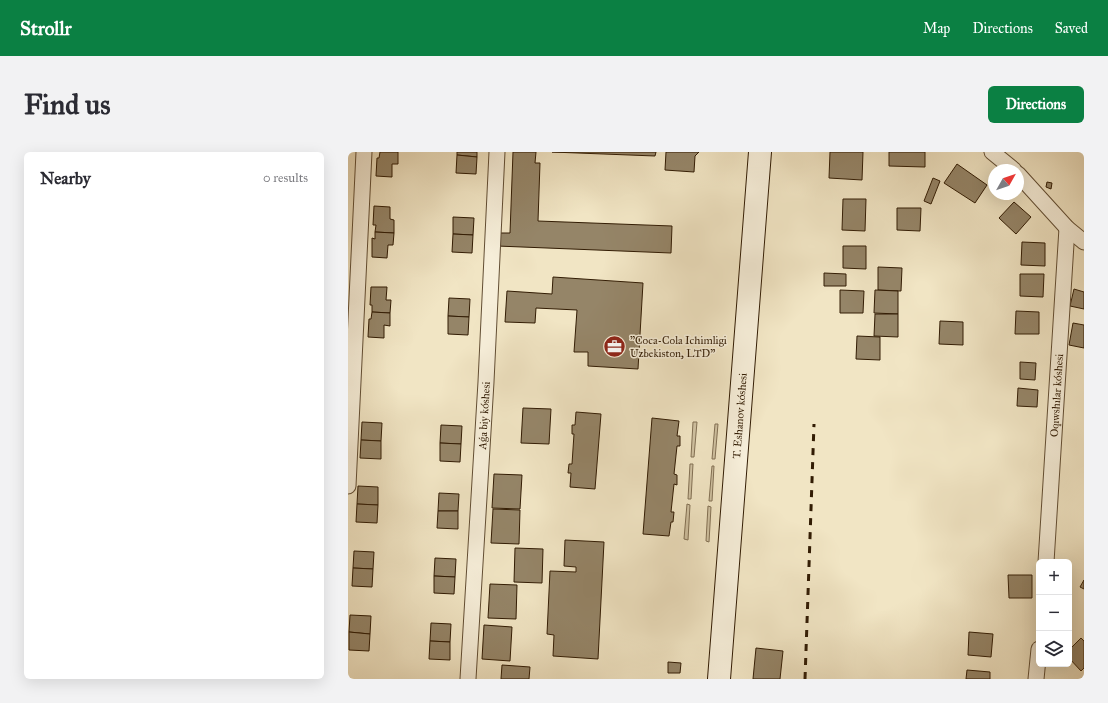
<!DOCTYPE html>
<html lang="en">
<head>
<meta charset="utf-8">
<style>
	body { margin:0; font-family:"IM FELL Great Primer",serif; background:#f2f2f3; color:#2b2b33 }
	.controls { position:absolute; right:12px; bottom:12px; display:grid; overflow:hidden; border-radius:6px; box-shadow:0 4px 16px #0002 }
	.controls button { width:36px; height:36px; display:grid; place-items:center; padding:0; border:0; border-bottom:1px solid #e1e1e2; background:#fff; color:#2b2b33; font:20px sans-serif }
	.compass { position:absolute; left:640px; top:12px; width:36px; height:36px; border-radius:50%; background:#fff; box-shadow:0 4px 16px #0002; rotate:50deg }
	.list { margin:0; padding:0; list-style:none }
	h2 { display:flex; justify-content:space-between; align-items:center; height:52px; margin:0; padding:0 16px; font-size:17px }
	h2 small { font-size:13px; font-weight:400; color:#7c7c81 }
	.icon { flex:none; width:22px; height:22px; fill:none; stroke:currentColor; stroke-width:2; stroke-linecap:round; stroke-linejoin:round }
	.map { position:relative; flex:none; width:736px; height:527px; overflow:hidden; border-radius:6px }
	header { display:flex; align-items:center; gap:24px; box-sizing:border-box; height:56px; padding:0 20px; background:#0b8043; color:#fff }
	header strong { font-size:19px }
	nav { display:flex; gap:22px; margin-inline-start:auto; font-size:14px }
	.intro { display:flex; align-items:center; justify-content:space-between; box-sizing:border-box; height:96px; padding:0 24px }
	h1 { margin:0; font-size:28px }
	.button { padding:10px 18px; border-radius:6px; background:#0b8043; color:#fff; font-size:14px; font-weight:700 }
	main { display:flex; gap:24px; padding:0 24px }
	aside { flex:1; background:#fff; border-radius:6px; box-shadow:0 4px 16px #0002 }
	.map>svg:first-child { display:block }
	.green { fill:#d1c3a3; stroke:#827054 }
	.building { fill:#958568; stroke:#321c04 }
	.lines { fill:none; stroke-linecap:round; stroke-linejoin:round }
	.minor-casing { stroke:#624e34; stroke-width:17 }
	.secondary-casing { stroke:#321c04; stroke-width:24 }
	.minor { stroke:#f6eed9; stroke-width:15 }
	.secondary { stroke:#f6eed9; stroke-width:22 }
	.rail { stroke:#321c04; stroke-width:3; stroke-dasharray:7 7; stroke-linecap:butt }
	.labels { text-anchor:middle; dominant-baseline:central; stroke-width:3; stroke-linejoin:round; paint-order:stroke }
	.poi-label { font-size:11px; fill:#321c04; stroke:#f6eed9; text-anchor:start }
	.street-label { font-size:11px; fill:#321c04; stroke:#f6eed9 }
</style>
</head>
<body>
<header>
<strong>Strollr</strong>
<nav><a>Map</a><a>Directions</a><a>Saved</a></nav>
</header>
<div class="intro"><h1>Find us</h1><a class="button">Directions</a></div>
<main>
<aside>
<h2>Nearby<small>0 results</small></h2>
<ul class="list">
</ul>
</aside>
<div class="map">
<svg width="736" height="527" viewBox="0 0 736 527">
	<rect width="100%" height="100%" fill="#f1e5c4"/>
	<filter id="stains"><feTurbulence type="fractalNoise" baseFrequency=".005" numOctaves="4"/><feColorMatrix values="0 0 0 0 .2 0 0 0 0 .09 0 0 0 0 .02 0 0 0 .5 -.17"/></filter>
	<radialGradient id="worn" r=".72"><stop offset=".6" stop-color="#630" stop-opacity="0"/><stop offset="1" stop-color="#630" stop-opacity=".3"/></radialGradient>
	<g class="green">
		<polygon points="345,270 349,270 346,305 343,305"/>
		<polygon points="367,272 370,272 367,307 364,307"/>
		<polygon points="342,312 345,312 343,347 340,347"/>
		<polygon points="364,314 366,314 364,349 361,349"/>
		<polygon points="339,352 342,353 340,388 336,387"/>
		<polygon points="360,354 363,355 361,390 358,389"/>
	</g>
	<g class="building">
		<polygon points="32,0 50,0 50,12 44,12 44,25 28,24 29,6 31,6"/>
		<polygon points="109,0 129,0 129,5 109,3"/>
		<polygon points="165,0 188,0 187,11 192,11 190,69 324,74 323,101 149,94 149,81 162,81"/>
		<polygon points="204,0 308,0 307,4"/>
		<polygon points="318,0 351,0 347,4 346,20 317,18"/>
		<polygon points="482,0 515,0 514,28 481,26"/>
		<polygon points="541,0 577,0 577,15 541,14"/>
		<polygon points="109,3 129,5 128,22 108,21"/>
		<polygon points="609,12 639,33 627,51 596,31"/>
		<polygon points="585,26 592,29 583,52 576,49"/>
		<polygon points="699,30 704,31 703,37 698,35"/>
		<polygon points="495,47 518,47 517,79 494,78"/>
		<polygon points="666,50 683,65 668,82 651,66"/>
		<polygon points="26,54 42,55 42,67 46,68 46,81 27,80 28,73 25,73"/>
		<polygon points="549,56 573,56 572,79 549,78"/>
		<polygon points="105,65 126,66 125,83 105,82"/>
		<polygon points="27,80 46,81 45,93 40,93 39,106 24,105 24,86 27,87"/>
		<polygon points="105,82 125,83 124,101 104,100"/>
		<polygon points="674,90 697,91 697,114 673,113"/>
		<polygon points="495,94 518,94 518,117 495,116"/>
		<polygon points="530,115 554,116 553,139 530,138"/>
		<polygon points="476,121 498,122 498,134 476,134"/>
		<polygon points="672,122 696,122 695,145 672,144"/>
		<polygon points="205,125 295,131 290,217 240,214 240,200 226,200 229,158 188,156 187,171 157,170 159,139 204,142"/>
		<polygon points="23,135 39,135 38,148 43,148 42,161 24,160 24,153 22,153"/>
		<polygon points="726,137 736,140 736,157 722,154"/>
		<polygon points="492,138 516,139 515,161 492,161"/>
		<polygon points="527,138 550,139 550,162 526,161"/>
		<polygon points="101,146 122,147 121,165 100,164"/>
		<polygon points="668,159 691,160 691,182 667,182"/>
		<polygon points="24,160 42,161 42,174 36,173 36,186 20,185 21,167 23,167"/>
		<polygon points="527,162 550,162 550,185 526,184"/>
		<polygon points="100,164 121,165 120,183 100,182"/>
		<polygon points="592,169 615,170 615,193 591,192"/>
		<polygon points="725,171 736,173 736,196 721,193"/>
		<polygon points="509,184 532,185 532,208 508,207"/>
		<polygon points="672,210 688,211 687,228 672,227"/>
		<polygon points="670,236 690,238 689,255 669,254"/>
		<polygon points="175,256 203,257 201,292 173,291"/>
		<polygon points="228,260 253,262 247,337 222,335 223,321 220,321 221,312 224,312 226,282 224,282 224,273 227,273"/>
		<polygon points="304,266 331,269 329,284 332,284 332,294 329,294 326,322 329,323 329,333 326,332 323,360 326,360 325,370 323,370 321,384 295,382"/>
		<polygon points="14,270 34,271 33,289 13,288"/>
		<polygon points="93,273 114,274 113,292 92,291"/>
		<polygon points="13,288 33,289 33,307 12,306"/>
		<polygon points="92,291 113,292 112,310 92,309"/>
		<polygon points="146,322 174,323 172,357 144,356"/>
		<polygon points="10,334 30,335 30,353 9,352"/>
		<polygon points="91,341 111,342 110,359 90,359"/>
		<polygon points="9,352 30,353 29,371 8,370"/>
		<polygon points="145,357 172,358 171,392 143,391"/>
		<polygon points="90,359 110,359 110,377 89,376"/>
		<polygon points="217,388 256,390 250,507 205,504 206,483 199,482 202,419 228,420 228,415 216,414"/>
		<polygon points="167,396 195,397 194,431 166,430"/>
		<polygon points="6,399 26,400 25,417 5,416"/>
		<polygon points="87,406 108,407 107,425 86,424"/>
		<polygon points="5,416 25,417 24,435 4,434"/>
		<polygon points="660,423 684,423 684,446 661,446"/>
		<polygon points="86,424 107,425 106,442 86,441"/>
		<polygon points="736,428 736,437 732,435"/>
		<polygon points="142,432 169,433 168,467 140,466"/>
		<polygon points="2,463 23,464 22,482 1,480"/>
		<polygon points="83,471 103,472 102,490 82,489"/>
		<polygon points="136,473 164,475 162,509 134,507"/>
		<polygon points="1,480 22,482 21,499 1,498"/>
		<polygon points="621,480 645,482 643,505 620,503"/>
		<polygon points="733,486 736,489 736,516 733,519 721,506 721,498"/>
		<polygon points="82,489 102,490 102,508 81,507"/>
		<polygon points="408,496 435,499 432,527 405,527"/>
		<polygon points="320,510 333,511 332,521 320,521"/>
		<polygon points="154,513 182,515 181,527 153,527"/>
		<polygon points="619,518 642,520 642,527 618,527"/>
	</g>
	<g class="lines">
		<defs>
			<g id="minor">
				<polyline points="644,0 666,18"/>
				<polyline points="670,22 719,76 736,90"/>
				<polyline points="0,334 16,0"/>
				<path id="s1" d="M 698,410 L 719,76"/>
				<path id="s2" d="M 120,527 L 138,230 L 149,0"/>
				<polyline points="688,527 691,497"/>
			</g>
			<g id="secondary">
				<path id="s3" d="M 371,527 L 412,0"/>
			</g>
		</defs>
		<use href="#minor" class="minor-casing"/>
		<use href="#secondary" class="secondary-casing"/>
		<use href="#minor" class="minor"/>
		<use href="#secondary" class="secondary"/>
		<polyline class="rail" points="457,527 466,272"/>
	</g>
	<defs>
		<symbol id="office-disc" viewBox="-11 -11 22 22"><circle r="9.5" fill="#8f2418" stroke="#f6eed9"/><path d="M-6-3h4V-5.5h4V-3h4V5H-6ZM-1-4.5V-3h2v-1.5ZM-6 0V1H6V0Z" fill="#fff"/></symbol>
	</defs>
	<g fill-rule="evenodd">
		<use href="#office-disc" x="254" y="182" width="25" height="25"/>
	</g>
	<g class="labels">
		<g class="poi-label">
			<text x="282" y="188">"Coca-Cola Ichimligi<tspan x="282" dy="13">Uzbekiston, LTD"</tspan></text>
		</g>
		<g class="street-label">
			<text stroke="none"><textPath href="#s1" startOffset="167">Oqıwshılar kóshesi</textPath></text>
			<text stroke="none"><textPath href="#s2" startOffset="264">Aǵa biy kóshesi</textPath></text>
			<text stroke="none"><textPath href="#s3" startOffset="264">T. Eshanov kóshesi</textPath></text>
		</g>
	</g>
	<rect width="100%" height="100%" filter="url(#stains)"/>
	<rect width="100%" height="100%" fill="url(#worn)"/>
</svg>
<div class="controls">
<button>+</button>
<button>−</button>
<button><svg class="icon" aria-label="layers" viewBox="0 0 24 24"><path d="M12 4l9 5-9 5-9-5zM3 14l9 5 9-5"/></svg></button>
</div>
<svg class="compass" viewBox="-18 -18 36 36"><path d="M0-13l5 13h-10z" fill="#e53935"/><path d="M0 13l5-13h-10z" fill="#7c7c81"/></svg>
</div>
</main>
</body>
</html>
